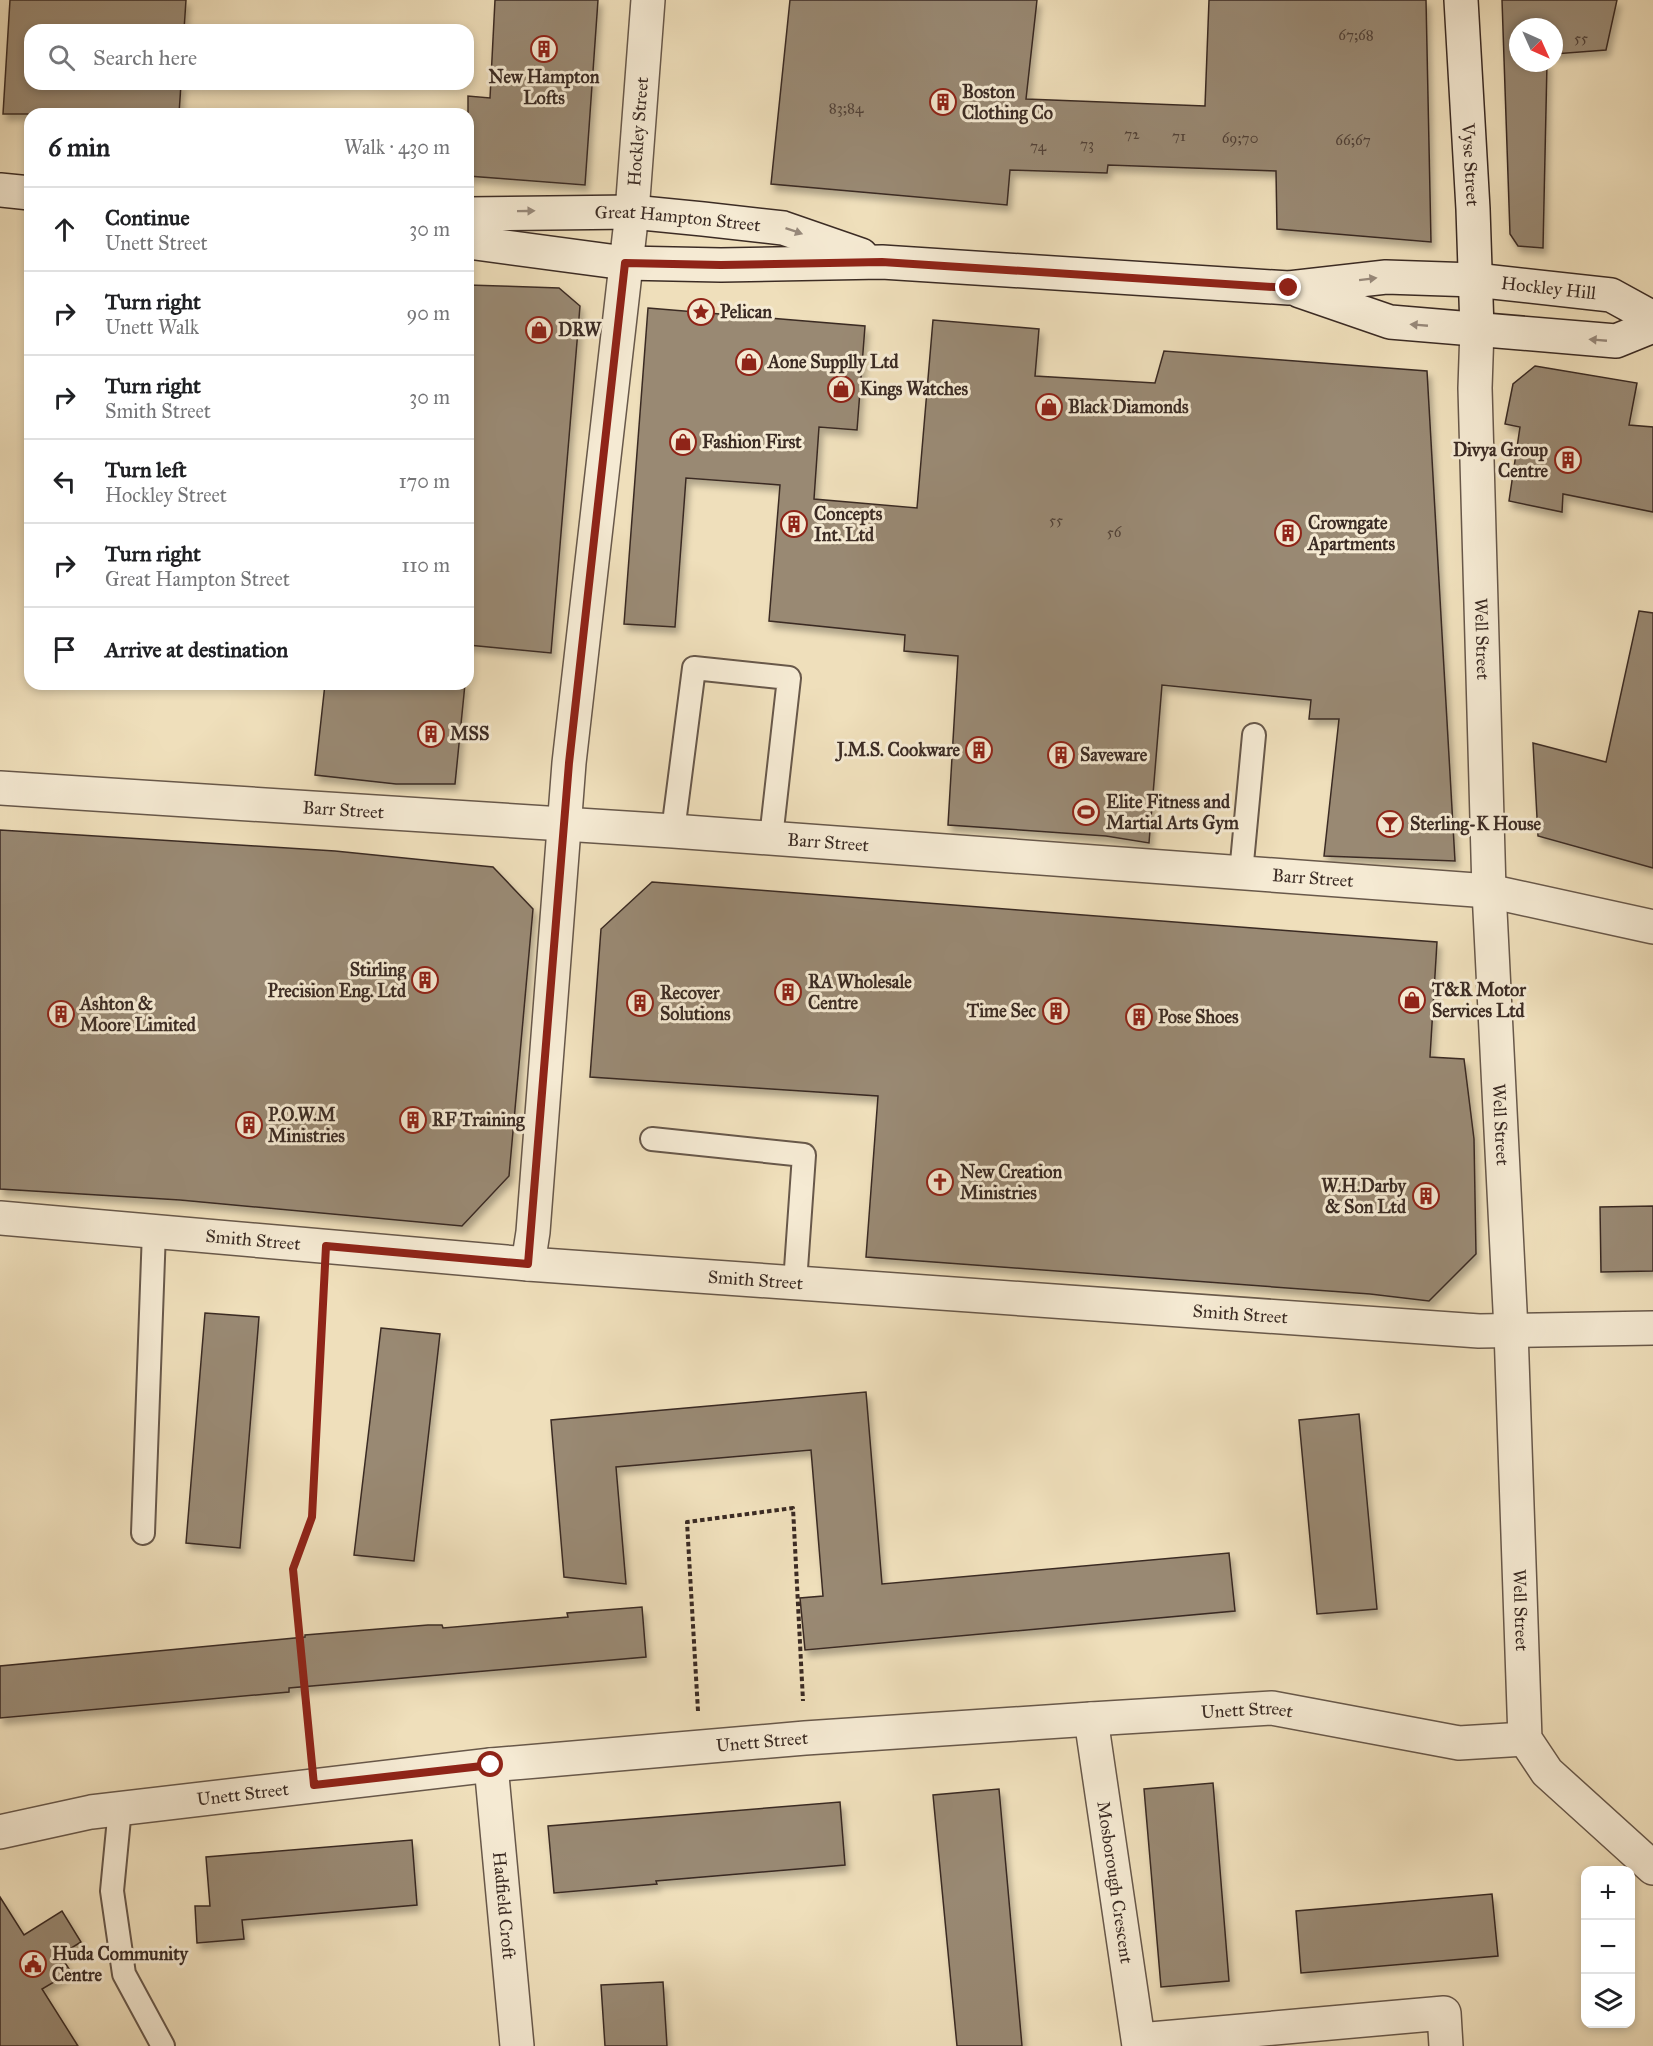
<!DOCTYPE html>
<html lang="en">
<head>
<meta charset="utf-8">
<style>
	body { margin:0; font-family:"IM FELL Great Primer",serif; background:#f6f6f6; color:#202124 }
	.controls { position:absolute; right:18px; bottom:18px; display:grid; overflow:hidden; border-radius:12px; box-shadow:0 3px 9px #0003 }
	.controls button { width:54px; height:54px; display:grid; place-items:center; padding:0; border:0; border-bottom:2px solid #e0e0e0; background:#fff; color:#202124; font:30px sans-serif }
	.compass { position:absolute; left:1509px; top:18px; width:54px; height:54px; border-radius:50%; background:#fff; box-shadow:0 3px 9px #0003; rotate:135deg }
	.stop { position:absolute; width:18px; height:18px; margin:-14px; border:4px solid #8f2418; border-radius:50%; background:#fff }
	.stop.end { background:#8f2418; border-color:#fff; box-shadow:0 2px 6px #0008 }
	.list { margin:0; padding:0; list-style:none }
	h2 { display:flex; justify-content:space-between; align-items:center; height:78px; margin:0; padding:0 24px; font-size:26px }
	h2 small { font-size:20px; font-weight:400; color:#757577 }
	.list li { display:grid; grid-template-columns:39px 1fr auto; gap:18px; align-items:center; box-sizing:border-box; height:84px; padding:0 24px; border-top:2px solid #e0e0e0 }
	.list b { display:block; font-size:22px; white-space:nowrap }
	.list p { margin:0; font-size:20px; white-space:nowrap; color:#757577 }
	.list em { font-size:20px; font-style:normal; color:#757577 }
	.icon { flex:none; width:33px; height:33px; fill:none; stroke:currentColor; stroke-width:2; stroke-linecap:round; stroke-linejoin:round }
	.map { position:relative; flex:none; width:1653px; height:2046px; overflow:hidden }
	.search { position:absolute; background:#fff; box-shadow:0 3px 9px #0003; left:24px; top:24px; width:450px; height:66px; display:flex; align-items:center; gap:15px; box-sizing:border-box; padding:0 21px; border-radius:18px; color:#757577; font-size:22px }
	.panel { position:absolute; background:#fff; box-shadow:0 3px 9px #0003; left:24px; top:108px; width:450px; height:582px; border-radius:18px }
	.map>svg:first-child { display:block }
	.building { fill:#998973; stroke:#3b2b24; stroke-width:1.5; filter:url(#shadow) }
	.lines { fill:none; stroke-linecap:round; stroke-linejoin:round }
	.lane-casing { stroke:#68584a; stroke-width:26 }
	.street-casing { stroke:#68584a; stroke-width:36 }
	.secondary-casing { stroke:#3b2b24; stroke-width:36 }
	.path { stroke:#3b2b24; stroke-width:4; stroke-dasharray:4.5 3; stroke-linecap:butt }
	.lane { stroke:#f5ead3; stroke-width:22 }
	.street { stroke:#f5ead3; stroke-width:33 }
	.secondary { stroke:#f5ead3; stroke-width:33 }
	.oneway { fill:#988a7c }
	.route { stroke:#8f2418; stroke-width:8 }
	.labels { text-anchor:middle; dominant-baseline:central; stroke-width:6; stroke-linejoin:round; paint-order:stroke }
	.number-label { font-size:15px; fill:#524238 }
	.poi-label { font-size:18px; font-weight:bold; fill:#3b2b24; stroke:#f5ead3; text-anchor:start }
	.street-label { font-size:18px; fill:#3b2b24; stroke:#f5ead3 }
</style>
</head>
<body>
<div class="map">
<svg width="1653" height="2046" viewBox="0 0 1653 2046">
	<defs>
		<filter id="shadow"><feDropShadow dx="3.5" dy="6" stdDeviation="3" flood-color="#0004"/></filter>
	</defs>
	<rect width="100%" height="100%" fill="#efdfbb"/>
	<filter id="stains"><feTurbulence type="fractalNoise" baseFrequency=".00333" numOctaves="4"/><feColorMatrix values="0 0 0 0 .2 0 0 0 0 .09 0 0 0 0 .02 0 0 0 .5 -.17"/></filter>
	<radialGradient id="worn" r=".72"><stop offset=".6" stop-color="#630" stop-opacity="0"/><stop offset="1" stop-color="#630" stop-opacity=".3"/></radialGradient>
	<g class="building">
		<polygon points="10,0 186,0 184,30 30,30 30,84 181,84 179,114 3,114"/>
		<polygon points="495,0 598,0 585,185 468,176 468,96 490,98"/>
		<polygon points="790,0 1037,0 1026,99 1205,106 1209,0 1426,0 1431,242 1277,229 1276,171 1108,165 1107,173 1010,170 1007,205 771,184"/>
		<polygon points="1502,0 1617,0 1606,50 1554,54 1554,27 1518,27 1518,63 1547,63 1543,248 1518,246 1510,234"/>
		<polygon points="468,285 559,288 580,306 551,653 468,645"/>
		<polygon points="648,308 865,326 857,430 819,427 814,499 917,508 933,320 1039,329 1035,376 1155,383 1164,351 1427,371 1455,861 1324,856 1339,719 1309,719 1311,700 1162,685 1149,843 1106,836 948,825 958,656 904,651 905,635 769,621 780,485 686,478 675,627 624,624"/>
		<polygon points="1535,366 1637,383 1629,425 1653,427 1653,512 1563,494 1562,512 1509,501 1520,427 1505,424 1513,384"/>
		<polygon points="1639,611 1653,613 1653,868 1538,836 1533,743 1606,762"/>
		<polygon points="325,684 465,684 455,784 396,784 315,775"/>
		<polygon points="0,830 335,851 493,867 533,909 509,1176 462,1226 180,1200 0,1189"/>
		<polygon points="652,882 1437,942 1430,1057 1464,1059 1474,1139 1476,1254 1429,1301 1370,1294 866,1257 878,1096 590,1077 601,929"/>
		<polygon points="1653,1206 1653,1271 1601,1272 1600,1207"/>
		<polygon points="205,1313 259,1317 240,1548 186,1543"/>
		<polygon points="381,1328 440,1334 414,1561 354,1555"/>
		<polygon points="866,1392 882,1584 1229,1553 1235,1611 805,1650 800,1598 823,1596 811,1450 616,1467 626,1584 564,1577 551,1420"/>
		<polygon points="1359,1414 1377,1609 1317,1614 1299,1420"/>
		<polygon points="642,1607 646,1657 289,1688 289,1692 0,1718 0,1666 305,1637 305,1635 428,1625 442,1625 443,1628 568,1617 567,1613"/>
		<polygon points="1213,1783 1229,1981 1161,1987 1144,1789"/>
		<polygon points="999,1789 1022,2046 957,2046 933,1795"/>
		<polygon points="840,1802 845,1865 656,1881 657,1884 554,1893 548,1826"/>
		<polygon points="412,1840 417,1905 242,1920 244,1939 197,1943 195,1906 210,1906 206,1857"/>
		<polygon points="1492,1894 1498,1956 1301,1973 1296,1911"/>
		<polygon points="0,1897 24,1935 62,1911 81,1942 60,1955 71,1972 42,1989 78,2046 0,2046"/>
		<polygon points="663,1982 667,2046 605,2046 601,1985"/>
	</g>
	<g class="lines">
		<defs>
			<g id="lane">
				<polyline points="673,831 694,668 789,678 771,838"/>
				<polyline points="1241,873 1254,735"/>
				<polyline points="652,1139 804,1155 795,1283"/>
				<polyline points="143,1533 154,1231"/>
				<polyline points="120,1808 112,1891 124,1974 163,2046"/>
			</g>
			<g id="street">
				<path id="s1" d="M 1477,329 L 1475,388 L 1489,891 L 1511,1330 L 1525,1739 L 1547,1772 L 1653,1868"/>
				<path id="s2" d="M 0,788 L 673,831 L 1489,891 L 1653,927"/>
				<path id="s3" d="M 0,1218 L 528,1264 L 1479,1331 L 1653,1328"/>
				<path id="s4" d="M 528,1264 L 533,1232 L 569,763 L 632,212 L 648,0"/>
				<path id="s5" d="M 1091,1719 L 1139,2046"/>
				<path id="s6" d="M 491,1765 L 517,2046"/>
				<path id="s7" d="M 0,1832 L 91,1812 L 491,1765 L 805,1738 L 1091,1719 L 1272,1708 L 1459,1743 L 1525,1739"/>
				<polyline points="1139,2040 1444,2013 1446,2046"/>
			</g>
			<g id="secondary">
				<path id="s8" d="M 1461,0 L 1473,209 L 1477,329"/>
				<polyline points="0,190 30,193"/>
				<path id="s9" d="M 468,214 L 632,212 L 703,219 L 783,228 L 861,255"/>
				<path id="s10" d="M 468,242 L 625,263 L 721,265 L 882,262 L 1289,288 L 1386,277 L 1475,280 L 1611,295 L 1653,318"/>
				<polyline points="1300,291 1390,322 1616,341 1653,326"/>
			</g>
		</defs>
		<use href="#lane" class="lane-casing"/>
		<use href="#street" class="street-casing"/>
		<use href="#secondary" class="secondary-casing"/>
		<g class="path">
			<polyline points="698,1711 687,1522 793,1508 803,1701"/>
			<polyline points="311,1749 293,1569 312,1517 324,1284"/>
		</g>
		<use href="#lane" class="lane"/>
		<use href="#street" class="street"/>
		<use href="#secondary" class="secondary"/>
	</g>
	<defs><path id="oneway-solid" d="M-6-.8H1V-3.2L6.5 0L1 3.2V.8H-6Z" transform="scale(1.5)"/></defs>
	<g class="oneway">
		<use href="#oneway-solid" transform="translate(526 211) rotate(-1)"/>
		<use href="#oneway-solid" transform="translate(794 231) rotate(19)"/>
		<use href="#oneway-solid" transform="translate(1368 279) rotate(-7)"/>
		<use href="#oneway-solid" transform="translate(1419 325) rotate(-175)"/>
		<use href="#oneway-solid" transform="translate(1598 340) rotate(-175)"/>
	</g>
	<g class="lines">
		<polyline class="route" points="491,1765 314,1785 293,1569 312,1517 326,1246 528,1264 569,763 625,263 721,265 882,262 1289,288"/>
	</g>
	<defs>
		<symbol id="building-ring" viewBox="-11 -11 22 22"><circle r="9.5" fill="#f5ead3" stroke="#8f2418" stroke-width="1.5"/><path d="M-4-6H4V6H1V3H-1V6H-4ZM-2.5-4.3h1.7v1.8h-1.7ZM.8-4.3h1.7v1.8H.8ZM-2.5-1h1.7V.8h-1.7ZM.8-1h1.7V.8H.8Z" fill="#8f2418"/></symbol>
		<symbol id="sight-ring" viewBox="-11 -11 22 22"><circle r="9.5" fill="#f5ead3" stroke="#8f2418" stroke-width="1.5"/><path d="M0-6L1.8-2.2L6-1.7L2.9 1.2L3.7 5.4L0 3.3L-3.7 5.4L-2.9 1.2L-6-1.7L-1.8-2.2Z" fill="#8f2418"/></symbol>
		<symbol id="shop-ring" viewBox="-11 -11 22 22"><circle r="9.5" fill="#f5ead3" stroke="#8f2418" stroke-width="1.5"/><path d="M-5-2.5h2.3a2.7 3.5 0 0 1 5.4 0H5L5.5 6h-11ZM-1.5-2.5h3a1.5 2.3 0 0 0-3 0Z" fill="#8f2418"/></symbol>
		<symbol id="stadium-ring" viewBox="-11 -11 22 22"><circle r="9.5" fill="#f5ead3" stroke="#8f2418" stroke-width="1.5"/><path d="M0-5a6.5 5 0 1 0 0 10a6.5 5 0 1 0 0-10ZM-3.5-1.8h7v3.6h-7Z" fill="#8f2418"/></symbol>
		<symbol id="bar-ring" viewBox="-11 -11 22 22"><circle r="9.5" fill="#f5ead3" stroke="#8f2418" stroke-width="1.5"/><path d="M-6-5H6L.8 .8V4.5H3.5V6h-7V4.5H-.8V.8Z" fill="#8f2418"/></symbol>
		<symbol id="church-ring" viewBox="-11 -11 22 22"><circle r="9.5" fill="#f5ead3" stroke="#8f2418" stroke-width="1.5"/><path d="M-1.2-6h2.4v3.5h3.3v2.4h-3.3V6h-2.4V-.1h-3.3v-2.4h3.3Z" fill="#8f2418"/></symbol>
		<symbol id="civic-ring" viewBox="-11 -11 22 22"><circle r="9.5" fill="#f5ead3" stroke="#8f2418" stroke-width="1.5"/><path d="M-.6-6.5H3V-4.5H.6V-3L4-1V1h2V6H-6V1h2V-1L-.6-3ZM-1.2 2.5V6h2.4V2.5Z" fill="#8f2418"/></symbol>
	</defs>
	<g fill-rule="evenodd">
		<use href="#building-ring" x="529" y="34" width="30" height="30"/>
		<use href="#building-ring" x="928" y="87" width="30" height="30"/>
		<use href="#sight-ring" x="686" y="297" width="30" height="30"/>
		<use href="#shop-ring" x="524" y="315" width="30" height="30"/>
		<use href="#shop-ring" x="734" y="347" width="30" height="30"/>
		<use href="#shop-ring" x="826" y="374" width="30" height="30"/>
		<use href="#shop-ring" x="1034" y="392" width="30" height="30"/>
		<use href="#shop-ring" x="668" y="427" width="30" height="30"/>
		<use href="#building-ring" x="1553" y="445" width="30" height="30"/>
		<use href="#building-ring" x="779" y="509" width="30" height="30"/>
		<use href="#building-ring" x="1273" y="518" width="30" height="30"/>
		<use href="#building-ring" x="416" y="719" width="30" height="30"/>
		<use href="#building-ring" x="964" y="735" width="30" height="30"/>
		<use href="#building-ring" x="1046" y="740" width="30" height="30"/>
		<use href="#stadium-ring" x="1071" y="797" width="30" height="30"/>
		<use href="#bar-ring" x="1375" y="809" width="30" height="30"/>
		<use href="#building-ring" x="410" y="965" width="30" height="30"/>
		<use href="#building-ring" x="773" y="977" width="30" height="30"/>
		<use href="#shop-ring" x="1397" y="985" width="30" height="30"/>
		<use href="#building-ring" x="625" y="988" width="30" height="30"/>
		<use href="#building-ring" x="1041" y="996" width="30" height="30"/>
		<use href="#building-ring" x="46" y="999" width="30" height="30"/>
		<use href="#building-ring" x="1124" y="1002" width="30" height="30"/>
		<use href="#building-ring" x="398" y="1105" width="30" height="30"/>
		<use href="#building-ring" x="234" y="1110" width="30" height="30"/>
		<use href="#church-ring" x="925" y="1167" width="30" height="30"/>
		<use href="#building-ring" x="1411" y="1181" width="30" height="30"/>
		<use href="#civic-ring" x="18" y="1949" width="30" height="30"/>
	</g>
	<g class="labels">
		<g class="number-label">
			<text x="1356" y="35">67;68</text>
			<text x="1581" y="38">55</text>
			<text x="846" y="108">83;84</text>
			<text x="1132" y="134">72</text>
			<text x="1179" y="136">71</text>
			<text x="1240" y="138">69;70</text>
			<text x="1353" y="140">66;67</text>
			<text x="1087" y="144">73</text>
			<text x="1038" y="146">74</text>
			<text x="1056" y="520">55</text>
			<text x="1114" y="532">56</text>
		</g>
		<g class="poi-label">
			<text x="544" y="77" text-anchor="middle">New Hampton<tspan x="544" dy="21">Lofts</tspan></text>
			<text x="962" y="92">Boston<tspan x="962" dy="21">Clothing Co</tspan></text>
			<text x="720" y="312">Pelican</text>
			<text x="558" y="330">DRW</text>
			<text x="768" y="362">Aone Supplly Ltd</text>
			<text x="860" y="389">Kings Watches</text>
			<text x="1068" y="407">Black Diamonds</text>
			<text x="702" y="442">Fashion First</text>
			<text x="1548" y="450" text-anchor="end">Divya Group<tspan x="1548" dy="21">Centre</tspan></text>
			<text x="814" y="514">Concepts<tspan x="814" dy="21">Int. Ltd</tspan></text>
			<text x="1308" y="523">Crowngate<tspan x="1308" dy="21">Apartments</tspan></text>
			<text x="450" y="734">MSS</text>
			<text x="960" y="750" text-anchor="end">J.M.S. Cookware</text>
			<text x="1080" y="755">Saveware</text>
			<text x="1106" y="802">Elite Fitness and<tspan x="1106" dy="21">Martial Arts Gym</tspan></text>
			<text x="1410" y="824">Sterling-K House</text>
			<text x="406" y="970" text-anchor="end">Stirling<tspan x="406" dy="21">Precision Eng. Ltd</tspan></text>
			<text x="808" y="982">RA Wholesale<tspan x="808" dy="21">Centre</tspan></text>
			<text x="1432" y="990">T&amp;R Motor<tspan x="1432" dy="21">Services Ltd</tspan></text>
			<text x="660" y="993">Recover<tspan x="660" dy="21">Solutions</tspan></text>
			<text x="80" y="1004">Ashton &amp;<tspan x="80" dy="21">Moore Limited</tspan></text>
			<text x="1036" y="1011" text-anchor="end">Time Sec</text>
			<text x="1158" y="1017">Pose Shoes</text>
			<text x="268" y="1115">P.O.W.M<tspan x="268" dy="21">Ministries</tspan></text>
			<text x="432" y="1120">RF Training</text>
			<text x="960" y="1172">New Creation<tspan x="960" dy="21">Ministries</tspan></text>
			<text x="1406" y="1186" text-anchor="end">W.H.Darby<tspan x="1406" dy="21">&amp; Son Ltd</tspan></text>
			<text x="52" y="1954">Huda Community<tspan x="52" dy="21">Centre</tspan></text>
		</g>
		<g class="street-label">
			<text stroke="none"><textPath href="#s4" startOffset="1138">Hockley Street</textPath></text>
			<text stroke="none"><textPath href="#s8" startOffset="165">Vyse Street</textPath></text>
			<text stroke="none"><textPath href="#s9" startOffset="210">Great Hampton Street</textPath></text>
			<text stroke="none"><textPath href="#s10" startOffset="1084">Hockley Hill</textPath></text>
			<text stroke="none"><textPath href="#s1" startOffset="310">Well Street</textPath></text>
			<text stroke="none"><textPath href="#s2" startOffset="344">Barr Street</textPath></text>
			<text stroke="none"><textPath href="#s2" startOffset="830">Barr Street</textPath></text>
			<text stroke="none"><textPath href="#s2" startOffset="1316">Barr Street</textPath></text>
			<text stroke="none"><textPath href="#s1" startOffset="796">Well Street</textPath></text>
			<text stroke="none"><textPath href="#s3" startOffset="254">Smith Street</textPath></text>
			<text stroke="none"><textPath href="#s3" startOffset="758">Smith Street</textPath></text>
			<text stroke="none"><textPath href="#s3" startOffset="1244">Smith Street</textPath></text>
			<text stroke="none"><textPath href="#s1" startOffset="1282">Well Street</textPath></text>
			<text stroke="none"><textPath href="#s7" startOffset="1254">Unett Street</textPath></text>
			<text stroke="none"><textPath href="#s7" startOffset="768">Unett Street</textPath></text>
			<text stroke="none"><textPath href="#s7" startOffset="246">Unett Street</textPath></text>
			<text stroke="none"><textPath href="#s5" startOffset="165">Mosborough Crescent</textPath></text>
			<text stroke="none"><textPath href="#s6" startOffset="141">Hadfield Croft</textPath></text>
		</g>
	</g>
	<rect width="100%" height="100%" filter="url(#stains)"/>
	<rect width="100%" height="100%" fill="url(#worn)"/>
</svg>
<div class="controls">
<button>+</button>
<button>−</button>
<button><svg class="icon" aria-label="layers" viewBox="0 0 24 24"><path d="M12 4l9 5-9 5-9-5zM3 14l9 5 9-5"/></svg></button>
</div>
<svg class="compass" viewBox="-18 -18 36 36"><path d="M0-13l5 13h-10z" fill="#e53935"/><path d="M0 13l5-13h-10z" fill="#757577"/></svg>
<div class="stop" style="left:491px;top:1765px"></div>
<div class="stop end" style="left:1289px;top:288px"></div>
<div class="search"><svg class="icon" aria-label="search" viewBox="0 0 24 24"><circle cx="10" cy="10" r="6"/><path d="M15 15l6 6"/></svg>Search here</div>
<section class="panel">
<h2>6 min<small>Walk · 430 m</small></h2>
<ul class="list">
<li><svg class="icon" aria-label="ahead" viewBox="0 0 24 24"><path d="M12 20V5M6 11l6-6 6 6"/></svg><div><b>Continue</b><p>Unett Street</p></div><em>30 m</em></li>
<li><svg class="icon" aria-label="right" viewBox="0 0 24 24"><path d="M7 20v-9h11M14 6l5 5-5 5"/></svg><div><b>Turn right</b><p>Unett Walk</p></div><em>90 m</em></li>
<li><svg class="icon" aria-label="right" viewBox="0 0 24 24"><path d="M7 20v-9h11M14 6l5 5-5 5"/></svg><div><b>Turn right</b><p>Smith Street</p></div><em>30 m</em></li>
<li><svg class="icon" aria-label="left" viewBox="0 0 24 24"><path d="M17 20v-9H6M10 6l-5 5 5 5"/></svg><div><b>Turn left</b><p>Hockley Street</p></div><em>170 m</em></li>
<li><svg class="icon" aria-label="right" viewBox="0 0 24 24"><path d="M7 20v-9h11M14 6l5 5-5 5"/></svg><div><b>Turn right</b><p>Great Hampton Street</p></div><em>110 m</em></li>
<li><svg class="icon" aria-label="arrive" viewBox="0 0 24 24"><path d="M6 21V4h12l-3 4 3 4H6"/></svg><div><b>Arrive at destination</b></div></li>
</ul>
</section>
</div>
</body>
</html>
